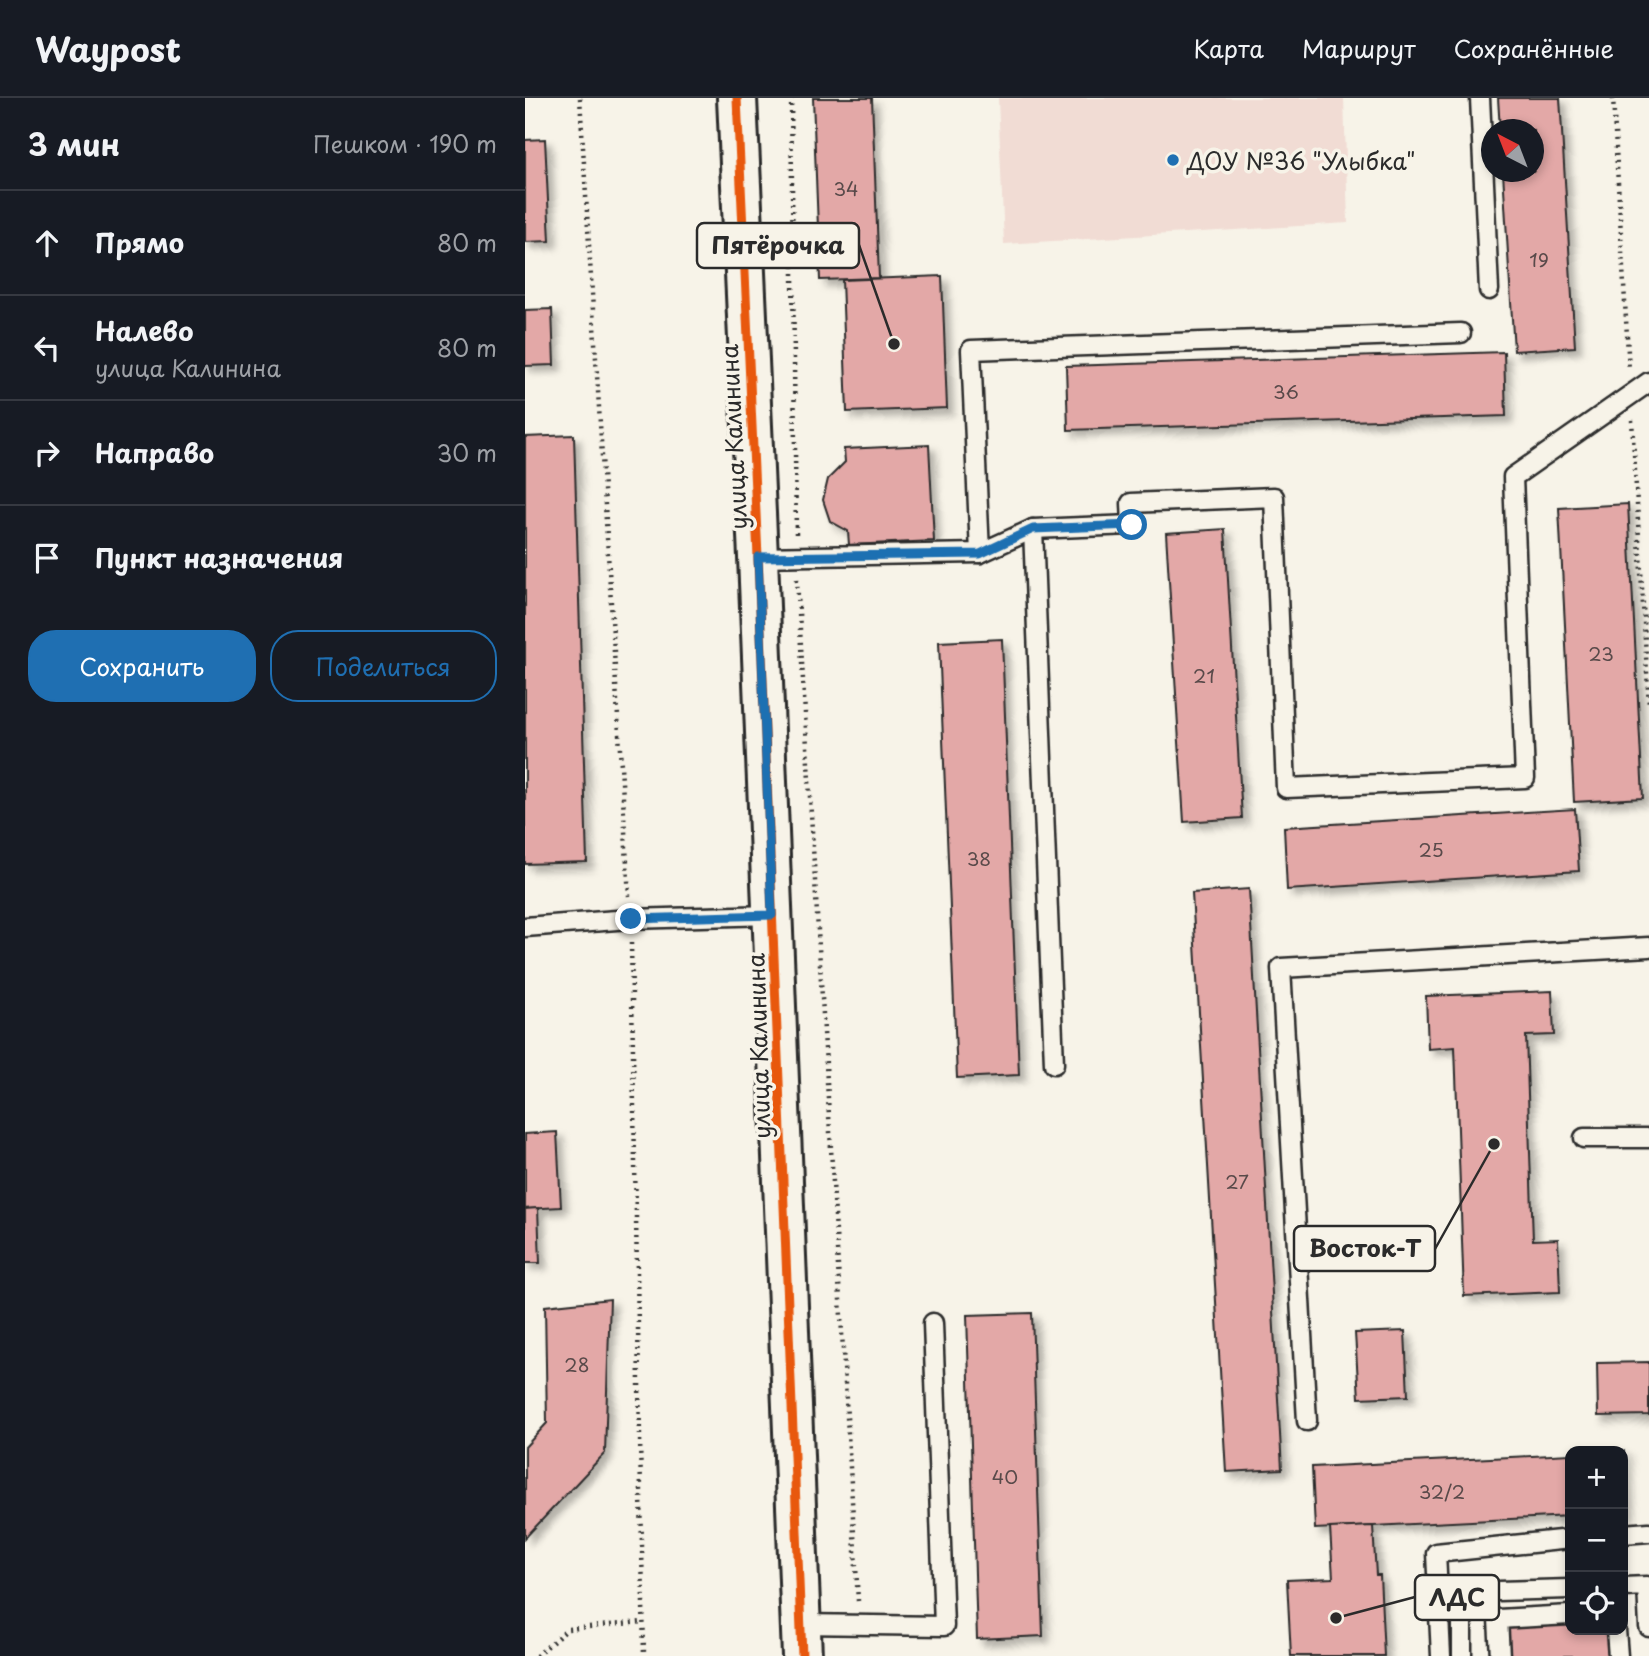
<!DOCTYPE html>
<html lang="ru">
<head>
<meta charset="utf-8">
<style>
	body { margin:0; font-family:"Playpen Sans",sans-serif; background:#20242c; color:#f1f3f6 }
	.controls { position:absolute; right:21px; bottom:21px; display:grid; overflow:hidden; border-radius:14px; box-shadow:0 4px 10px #0003 }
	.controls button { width:63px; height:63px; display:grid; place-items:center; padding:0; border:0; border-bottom:2px solid #363941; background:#171b24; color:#f1f3f6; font:35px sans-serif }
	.compass { position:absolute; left:956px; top:21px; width:63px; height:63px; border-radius:50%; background:#171b24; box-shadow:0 4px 10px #0003; rotate:318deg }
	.stop { position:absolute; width:21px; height:21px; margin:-16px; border:5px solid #1f6fb2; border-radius:50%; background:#fff }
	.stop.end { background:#1f6fb2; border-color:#fff; box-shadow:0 2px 7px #0008 }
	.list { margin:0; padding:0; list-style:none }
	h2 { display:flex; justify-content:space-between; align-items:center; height:91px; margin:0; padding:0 28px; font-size:30px }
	h2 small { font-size:23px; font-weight:400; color:#9ea1a6 }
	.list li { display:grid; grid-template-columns:46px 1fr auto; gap:21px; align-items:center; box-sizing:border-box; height:105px; padding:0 28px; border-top:2px solid #363941 }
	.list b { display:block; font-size:26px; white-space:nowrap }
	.list p { margin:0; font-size:23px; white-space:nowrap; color:#9ea1a6 }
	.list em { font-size:23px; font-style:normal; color:#9ea1a6 }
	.actions { display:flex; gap:14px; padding:21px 28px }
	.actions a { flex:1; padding:16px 0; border:2px solid #1f6fb2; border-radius:28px; text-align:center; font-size:24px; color:#1f6fb2 }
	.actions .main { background:#1f6fb2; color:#fff }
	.icon { flex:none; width:38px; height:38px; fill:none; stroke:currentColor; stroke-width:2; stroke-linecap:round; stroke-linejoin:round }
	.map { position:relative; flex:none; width:1124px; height:1558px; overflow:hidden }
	header { display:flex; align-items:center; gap:42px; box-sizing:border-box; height:98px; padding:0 35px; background:#171b24; border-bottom:2px solid #363941 }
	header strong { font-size:33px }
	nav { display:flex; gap:38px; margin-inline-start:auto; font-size:24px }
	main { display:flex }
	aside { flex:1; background:#171b24 }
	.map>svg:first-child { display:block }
	.built { fill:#f1dcd4 }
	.building { fill:#e3a8a7; stroke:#2b2b2b; stroke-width:2; filter:url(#shadow) }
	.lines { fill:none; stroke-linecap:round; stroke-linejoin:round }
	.lane-casing { stroke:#2b2b2b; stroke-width:23 }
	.secondary-casing { stroke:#2b2b2b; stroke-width:44 }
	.path { stroke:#2b2b2b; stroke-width:4.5; stroke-dasharray:2 5; stroke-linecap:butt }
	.lane { stroke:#f7f3e8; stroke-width:18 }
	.secondary { stroke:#f7f3e8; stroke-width:38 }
	.cycleway-casing { stroke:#f7f3e8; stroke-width:13 }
	.cycleway { stroke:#e8590c; stroke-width:9 }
	.route { stroke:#1f6fb2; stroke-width:9 }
	.poi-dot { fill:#1f6fb2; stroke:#f7f3e8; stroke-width:2.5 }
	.labels { text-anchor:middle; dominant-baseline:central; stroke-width:7; stroke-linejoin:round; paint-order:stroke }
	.number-label { font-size:19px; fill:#594a4a }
	.poi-label { font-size:23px; fill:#2b2b2b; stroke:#f7f3e8; text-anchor:start }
	.street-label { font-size:23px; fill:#2b2b2b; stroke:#f7f3e8 }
	.leader { fill:none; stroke:#2b2b2b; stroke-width:2.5 }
	.callout-dot { fill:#2b2b2b; stroke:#f7f3e8; stroke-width:2.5 }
	.callout { fill:#f7f3e8; stroke:#2b2b2b; stroke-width:2.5 }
	.callout-label { font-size:24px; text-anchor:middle; font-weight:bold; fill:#2b2b2b }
</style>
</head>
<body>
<header>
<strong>Waypost</strong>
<nav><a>Карта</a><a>Маршрут</a><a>Сохранённые</a></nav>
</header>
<main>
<aside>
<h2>3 мин<small>Пешком · 190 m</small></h2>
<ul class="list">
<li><svg class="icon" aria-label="ahead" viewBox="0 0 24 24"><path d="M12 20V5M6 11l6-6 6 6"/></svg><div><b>Прямо</b></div><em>80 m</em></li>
<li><svg class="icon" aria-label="left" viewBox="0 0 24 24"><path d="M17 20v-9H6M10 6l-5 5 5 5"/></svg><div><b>Налево</b><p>улица Калинина</p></div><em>80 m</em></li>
<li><svg class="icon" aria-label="right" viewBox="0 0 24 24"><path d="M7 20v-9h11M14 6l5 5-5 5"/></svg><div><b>Направо</b></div><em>30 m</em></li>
<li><svg class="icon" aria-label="arrive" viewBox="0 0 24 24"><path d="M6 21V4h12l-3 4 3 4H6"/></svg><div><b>Пункт назначения</b></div></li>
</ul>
<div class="actions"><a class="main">Сохранить</a><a>Поделиться</a></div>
</aside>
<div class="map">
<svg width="1124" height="1558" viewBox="0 0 1124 1558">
	<defs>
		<filter id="shadow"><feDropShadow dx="6" dy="6" stdDeviation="3.5" flood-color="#0004"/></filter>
	</defs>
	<rect width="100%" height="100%" fill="#f7f3e8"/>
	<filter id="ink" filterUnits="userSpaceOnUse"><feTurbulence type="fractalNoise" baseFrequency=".0143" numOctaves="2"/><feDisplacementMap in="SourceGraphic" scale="14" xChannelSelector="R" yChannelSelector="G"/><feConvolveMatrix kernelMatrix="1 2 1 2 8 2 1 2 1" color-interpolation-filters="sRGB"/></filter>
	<g filter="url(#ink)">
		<polygon class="built" points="473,0 819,0 823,125 479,146"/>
		<g class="building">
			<polygon points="288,0 347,0 354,180 295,182"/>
			<polygon points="973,0 1035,0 1050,249 989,253 978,74 1009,74 1009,32 975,32"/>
			<polygon points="20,41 25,143 0,144 0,42"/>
			<polygon points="417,178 422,310 322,314 317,182"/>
			<polygon points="27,211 29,267 0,268 0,212"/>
			<polygon points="979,254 981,318 543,332 541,268"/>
			<polygon points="49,337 62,764 0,766 0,339"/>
			<polygon points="404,347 409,443 324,447 323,433 305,423 298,402 303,381 320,364 319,351"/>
			<polygon points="1103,406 1118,700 1049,704 1034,410"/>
			<polygon points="700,431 717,720 659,724 641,435"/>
			<polygon points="477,541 494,977 432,980 414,544"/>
			<polygon points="1050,711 1054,773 762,792 759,729"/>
			<polygon points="724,791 757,1371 701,1374 667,795"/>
			<polygon points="1027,893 1029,937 1001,938 1008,1142 1033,1141 1035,1194 939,1198 930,949 903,951 901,898"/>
			<polygon points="32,1034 36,1109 0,1111 0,1036"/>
			<polygon points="13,1110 15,1165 0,1165 0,1111"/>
			<polygon points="85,1201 80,1355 0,1440 0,1349 22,1325 20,1208"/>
			<polygon points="507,1215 518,1538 452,1541 442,1217"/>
			<polygon points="880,1233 883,1298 834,1300 830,1235"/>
			<polygon points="1124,1264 1124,1317 1073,1318 1072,1265"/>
			<polygon points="1091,1353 1099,1353 1102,1415 1098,1415 1098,1353"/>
			<polygon points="1045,1356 1045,1418 790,1431 787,1369"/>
			<polygon points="848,1428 851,1477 855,1477 859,1558 766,1558 762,1482 808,1480 805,1430"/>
			<polygon points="1045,1523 1045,1532 1083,1532 1084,1558 977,1558 976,1526"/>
		</g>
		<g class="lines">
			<defs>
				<g id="lane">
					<polyline points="955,0 964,192"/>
					<polyline points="508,431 529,966"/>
					<polyline points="455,455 446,252 936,235"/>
					<polyline points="233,459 455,455 508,431 607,427 606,405 749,399 761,690 1000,680 988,379 1124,284"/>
					<polyline points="0,829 105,821 247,817"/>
					<polyline points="1059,1040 1124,1040"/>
					<polyline points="782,1323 756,870 1124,849"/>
					<polyline points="1098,1436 1124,1434"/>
					<polyline points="1098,1489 1122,1488 1124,1529"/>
					<polyline points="275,1526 419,1528 408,1225"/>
					<polyline points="1091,1532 1093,1558"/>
					<polyline points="916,1558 911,1455 1045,1441"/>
					<polyline points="937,1558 937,1494 1045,1491"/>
					<polyline points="975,1558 973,1521 1045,1517"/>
				</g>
				<polyline id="secondary" points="212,0 233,459 277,1558"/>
			</defs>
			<use href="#lane" class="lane-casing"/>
			<use href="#secondary" class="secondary-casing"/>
			<g class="path">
				<polyline points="55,0 104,798"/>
				<polyline points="266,0 271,438"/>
				<polyline points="1088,0 1104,272"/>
				<polyline points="1107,322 1124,608"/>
				<polyline points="272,481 333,1503"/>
				<polyline points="106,845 119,1558"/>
				<polyline points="11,1558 43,1531 117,1524"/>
			</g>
			<use href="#lane" class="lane"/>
			<use href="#secondary" class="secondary"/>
			<defs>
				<polyline id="cycleway" points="212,0 233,459 277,1558"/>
			</defs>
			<use href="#cycleway" class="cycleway-casing"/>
			<use href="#cycleway" class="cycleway"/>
		</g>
	</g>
	<g class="lines" filter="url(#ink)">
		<polyline class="route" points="106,821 247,817 233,459 455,456 508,431 607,427"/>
	</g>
	<circle class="poi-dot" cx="648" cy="62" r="7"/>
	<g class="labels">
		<g class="number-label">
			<text x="321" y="90">34</text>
			<text x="1014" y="161">19</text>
			<text x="761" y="293">36</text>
			<text x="1076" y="555">23</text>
			<text x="679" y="577">21</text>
			<text x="906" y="751">25</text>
			<text x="454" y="760">38</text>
			<text x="712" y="1083">27</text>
			<text x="52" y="1266">28</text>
			<text x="480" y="1378">40</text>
			<text x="917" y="1393">32/2</text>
		</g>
		<g class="poi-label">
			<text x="662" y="62">ДОУ №36 "Улыбка"</text>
		</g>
		<g class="street-label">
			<text transform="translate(208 339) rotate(-93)">улица Калинина</text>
			<text transform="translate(233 948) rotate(-92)">улица Калинина</text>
		</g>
	</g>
	<path class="leader" d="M369 246L334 147M969 1046L910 1151M811 1520L890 1499"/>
	<g class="callout-dot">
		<circle cx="369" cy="246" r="7"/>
		<circle cx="969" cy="1046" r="7"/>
		<circle cx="811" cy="1520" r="7"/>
	</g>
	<g class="callout">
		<rect x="172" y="125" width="162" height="45" rx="7"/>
		<rect x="769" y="1128" width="141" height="45" rx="7"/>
		<rect x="890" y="1477" width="84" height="45" rx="7"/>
	</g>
	<g class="callout-label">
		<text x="253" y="156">Пятёрочка</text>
		<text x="840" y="1159">Восток-Т</text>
		<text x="932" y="1508">ЛДС</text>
	</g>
</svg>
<div class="controls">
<button>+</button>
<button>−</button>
<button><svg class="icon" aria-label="locate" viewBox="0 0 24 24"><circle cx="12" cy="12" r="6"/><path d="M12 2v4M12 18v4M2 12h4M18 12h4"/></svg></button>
</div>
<svg class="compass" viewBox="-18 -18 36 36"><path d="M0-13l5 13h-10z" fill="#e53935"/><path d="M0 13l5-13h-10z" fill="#9ea1a6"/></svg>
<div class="stop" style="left:607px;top:427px"></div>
<div class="stop end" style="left:106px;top:821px"></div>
</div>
</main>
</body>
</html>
